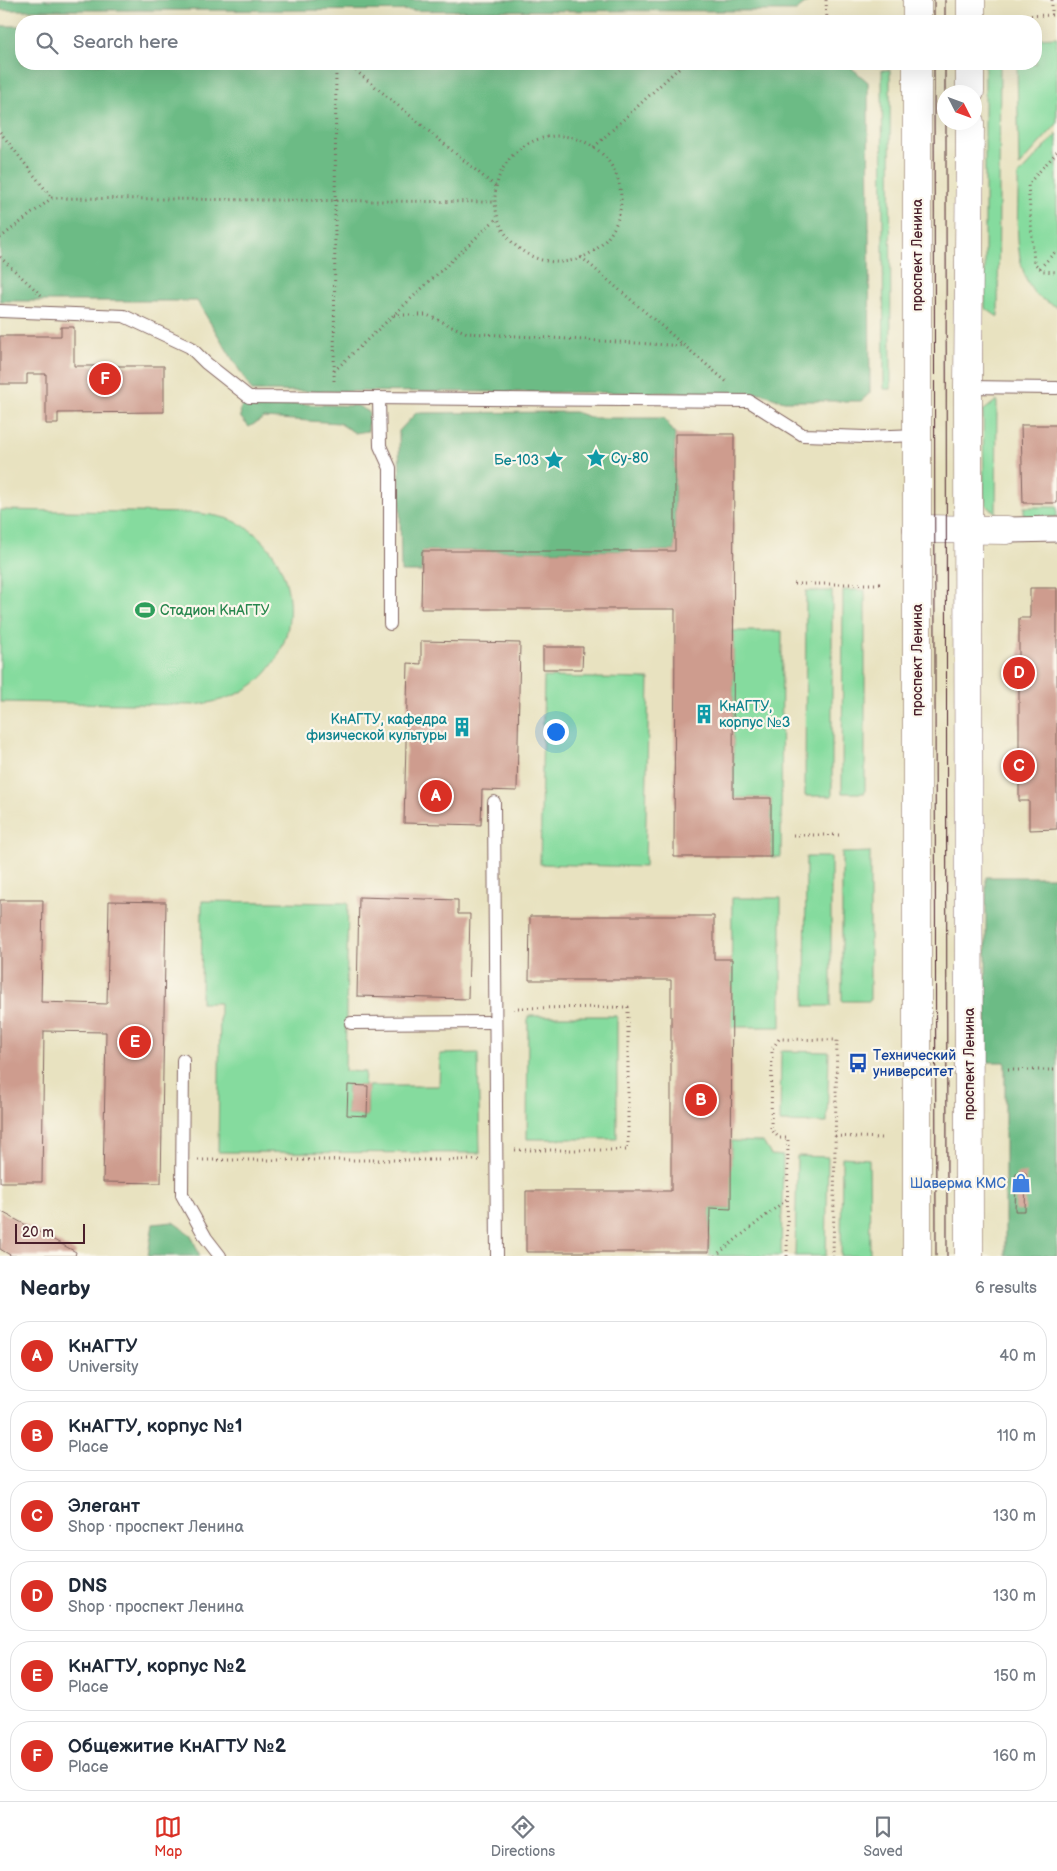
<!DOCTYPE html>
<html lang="en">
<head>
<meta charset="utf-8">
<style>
	body { margin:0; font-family:"Balsamiq Sans",sans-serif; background:#f2f2f3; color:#1f2937 }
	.compass { position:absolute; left:937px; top:85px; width:45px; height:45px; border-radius:50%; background:#fff; box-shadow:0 5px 20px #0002; rotate:132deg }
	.scale { position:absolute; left:15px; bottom:12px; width:70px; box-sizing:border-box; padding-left:5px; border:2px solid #4a1f2b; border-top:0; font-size:14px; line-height:18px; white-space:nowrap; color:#4a1f2b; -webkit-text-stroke:4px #fbf7ec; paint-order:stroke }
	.you { position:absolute; left:555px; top:731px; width:18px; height:18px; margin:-12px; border:4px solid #fff; border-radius:50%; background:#1a73e8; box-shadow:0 0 0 8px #1a73e833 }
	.badge { display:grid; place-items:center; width:32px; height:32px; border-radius:50%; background:#d93025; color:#fff; font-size:16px; font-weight:700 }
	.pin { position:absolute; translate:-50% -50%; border:2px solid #fff; box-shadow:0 1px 5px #0006 }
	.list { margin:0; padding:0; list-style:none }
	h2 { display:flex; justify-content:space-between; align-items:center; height:65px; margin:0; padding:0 20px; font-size:21px }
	h2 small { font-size:16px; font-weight:400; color:#747a83 }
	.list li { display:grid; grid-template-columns:32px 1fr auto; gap:15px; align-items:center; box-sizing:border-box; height:70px; margin:0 10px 10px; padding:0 10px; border:1px solid #e0e1e3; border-radius:20px }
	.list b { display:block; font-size:19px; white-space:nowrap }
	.list p { margin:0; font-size:16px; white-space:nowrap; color:#747a83 }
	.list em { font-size:16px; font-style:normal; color:#747a83 }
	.icon { flex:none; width:28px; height:28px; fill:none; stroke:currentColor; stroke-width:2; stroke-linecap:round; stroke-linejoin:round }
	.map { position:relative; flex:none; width:1057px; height:1256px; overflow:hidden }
	.search { position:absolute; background:#fff; box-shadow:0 5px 20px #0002; left:15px; right:15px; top:15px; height:55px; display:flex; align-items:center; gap:12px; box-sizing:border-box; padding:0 18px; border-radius:20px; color:#747a83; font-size:19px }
	.sheet { height:545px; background:#fff }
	nav { display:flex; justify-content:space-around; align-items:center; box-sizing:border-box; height:70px; border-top:1px solid #e0e1e3; background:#fff; font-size:14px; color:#747a83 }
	nav a { display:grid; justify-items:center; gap:2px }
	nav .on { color:#d93025 }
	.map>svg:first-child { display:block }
	.green { fill:#85db9e; stroke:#687d64 }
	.forest { fill:#6cbb85; stroke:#5b6d58 }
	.building { fill:#ce9c8e }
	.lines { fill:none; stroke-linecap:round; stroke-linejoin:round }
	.lane-casing { stroke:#81635f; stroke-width:14 }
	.street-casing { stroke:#81635f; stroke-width:27 }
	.secondary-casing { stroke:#81635f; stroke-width:29 }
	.highway-casing { stroke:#81635f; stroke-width:29 }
	.path { stroke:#81635f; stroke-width:3; stroke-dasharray:1 4; stroke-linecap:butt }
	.lane { stroke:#fff; stroke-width:12 }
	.street { stroke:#fff; stroke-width:25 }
	.secondary { stroke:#fff; stroke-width:28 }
	.highway { stroke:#fff; stroke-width:28 }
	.tram { stroke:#4a1f2b; stroke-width:1 }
	.labels { text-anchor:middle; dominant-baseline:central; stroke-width:4.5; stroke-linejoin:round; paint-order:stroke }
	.street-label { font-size:14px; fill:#4a1f2b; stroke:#fbf7ec }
	.culture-label { font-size:14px; fill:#0d838f; stroke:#fbf7ec; text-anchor:start }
	.leisure-label { font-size:14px; fill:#27864d; stroke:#fbf7ec; text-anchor:start }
	.transit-label { font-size:14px; fill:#164399; stroke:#fbf7ec; text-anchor:start }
	.shop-label { font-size:14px; fill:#366cbe; stroke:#fbf7ec; text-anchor:end }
</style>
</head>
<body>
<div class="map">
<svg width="1057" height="1256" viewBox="0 0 1057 1256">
	<rect width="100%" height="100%" fill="#fbf7ec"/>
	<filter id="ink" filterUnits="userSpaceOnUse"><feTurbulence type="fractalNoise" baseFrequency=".02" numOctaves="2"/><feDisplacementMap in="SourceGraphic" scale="10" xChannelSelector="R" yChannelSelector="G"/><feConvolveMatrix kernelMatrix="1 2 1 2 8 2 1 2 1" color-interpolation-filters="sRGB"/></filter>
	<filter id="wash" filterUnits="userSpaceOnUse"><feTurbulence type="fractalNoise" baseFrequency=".0096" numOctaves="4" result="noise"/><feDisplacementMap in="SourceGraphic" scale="20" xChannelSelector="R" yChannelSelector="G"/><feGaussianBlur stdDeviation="1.12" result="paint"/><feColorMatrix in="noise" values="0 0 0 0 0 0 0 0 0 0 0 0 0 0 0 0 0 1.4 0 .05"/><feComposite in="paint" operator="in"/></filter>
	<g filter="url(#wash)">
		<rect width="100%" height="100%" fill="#e8e2c0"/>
		<g class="green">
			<polygon points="1057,37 1057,124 1019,166 1017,64 1036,64 1036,38"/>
			<polygon points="985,64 1000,64 998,317 985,308"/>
			<polygon points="882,70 890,70 891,389 884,389"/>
			<path d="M 1057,134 L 1057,307 C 1050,303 1039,299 1034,293 C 1011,261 1019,213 1018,176 Z"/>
			<polygon points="997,400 996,513 986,505 984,494 983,411"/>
			<rect x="1024" y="507" width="33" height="10"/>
			<path d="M 0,510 L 197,513 C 210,515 222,516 234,521 C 293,547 307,626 266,673 C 247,694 221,702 194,705 L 0,702 Z"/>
			<polygon points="843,590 865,590 865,793 842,793"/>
			<polygon points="806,591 832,591 832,796 805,796"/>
			<polygon points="733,631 782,631 781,857 771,857 771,798 733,798"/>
			<polygon points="544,677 649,679 645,867 540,864"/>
			<polygon points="870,852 870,1001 842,1001 842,853"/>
			<polygon points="806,857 831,857 831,1006 805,1006"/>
			<polygon points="732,898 781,898 781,1027 731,1027"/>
			<polygon points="202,901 348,903 345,1071 365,1072 364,1086 348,1085 347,1115 367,1116 368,1086 439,1086 440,1054 478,1053 480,1153 218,1152 220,1003 201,1003"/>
			<polygon points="528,1016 617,1016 617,1139 527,1139"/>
			<polygon points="781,1051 829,1052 827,1123 780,1122"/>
			<polygon points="731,1141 763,1142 771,1155 783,1156 781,1256 709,1256 710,1208 730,1209"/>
			<polygon points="797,1156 828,1157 826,1256 795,1256"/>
			<polygon points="842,1157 869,1159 870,1256 841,1256"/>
		</g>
		<g class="forest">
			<polygon points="0,0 810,0 796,11 0,10"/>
			<polygon points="0,26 21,26 21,64 847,64 868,82 870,393 861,401 784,401 761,393 252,391 197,301 0,301"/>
			<polygon points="246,402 358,406 369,412 368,431 355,433 339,423 264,418 249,427 241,418 240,409"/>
			<polygon points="575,412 593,418 664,418 675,434 675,551 422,551 422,572 401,572 399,431 416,413"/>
			<polygon points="986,877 1057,877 1057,1256 1005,1256 1005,1062 986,1062"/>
			<polygon points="173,1222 191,1235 200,1256 148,1256 153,1224"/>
		</g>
		<g id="blocks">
			<g class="building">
				<polygon points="61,327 74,327 74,366 164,366 164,412 58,413 58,424 46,424 46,374 27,374 27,384 0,384 0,336 61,336"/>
				<polygon points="1021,425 1057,425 1057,503 1023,503"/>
				<polygon points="675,434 734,434 733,798 771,798 771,857 674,857 675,609 421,609 422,551 675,551"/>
				<polygon points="1030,588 1057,588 1057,829 1029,830 1029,801 1019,801 1019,618 1030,618"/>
				<polygon points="421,641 520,643 517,791 482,790 481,825 404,823 408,663 421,664"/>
				<polygon points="543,647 583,647 582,669 543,669"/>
				<polygon points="359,897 458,900 458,914 470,914 468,999 357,996"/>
				<polygon points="0,900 43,900 41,1002 107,1004 109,901 166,902 161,1183 103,1182 106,1032 44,1031 42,1182 0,1182"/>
				<polygon points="530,916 714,916 714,959 732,959 731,1209 710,1208 709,1252 526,1252 526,1191 671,1191 671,980 529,980"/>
				<polygon points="348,1085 368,1086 367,1116 347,1115"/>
				<polygon points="1026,1173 1025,1211 1015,1211 1016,1174"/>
				<polygon points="0,1211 76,1252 75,1256 12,1256 0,1249"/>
			</g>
		</g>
	</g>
	<g filter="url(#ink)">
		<use href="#blocks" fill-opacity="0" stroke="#81635f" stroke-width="1"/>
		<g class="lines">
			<defs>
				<g id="lane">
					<polyline points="0,311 124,316 190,347 206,363 249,397 749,401 803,435 866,437 917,435"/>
					<polyline points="968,387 1057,388"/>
					<polyline points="379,398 380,446 390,468 390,624"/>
					<polyline points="494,802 497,1256"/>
					<polyline points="351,1023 495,1022"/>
					<polyline points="183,1060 182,1195 206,1238 220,1256"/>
				</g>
				<polyline id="street" points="1007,530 1057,529"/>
				<polyline id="secondary" points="917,529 1007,530"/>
				<g id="highway">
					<polyline points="917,0 917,21"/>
					<polyline points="971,21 971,0"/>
					<polyline points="917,64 917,1256"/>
					<polyline points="970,92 970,64"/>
					<polyline points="969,1256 968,387 970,122"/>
				</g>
			</defs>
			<use href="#lane" class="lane-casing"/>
			<use href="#street" class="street-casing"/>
			<use href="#secondary" class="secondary-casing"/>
			<use href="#highway" class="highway-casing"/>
			<g class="path">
				<polyline points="826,0 827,20"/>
				<polyline points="1052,0 1052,15"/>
				<polyline points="1006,16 1057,15"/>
				<polyline points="334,20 334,21"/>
				<polyline points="729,21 730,20"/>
				<polyline points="348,64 496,187"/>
				<polyline points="0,132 52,198"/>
				<circle cx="558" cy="199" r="63"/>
				<polyline points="594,147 683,64"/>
				<polyline points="1057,152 1028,184 1034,263 1043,271 1057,272"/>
				<polyline points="0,238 52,198 495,202"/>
				<polyline points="0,257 41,295"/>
				<polyline points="581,257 728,383"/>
				<polyline points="1040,268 1057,250"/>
				<polyline points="394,315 427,315 467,333 685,346"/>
				<polyline points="334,371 497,218"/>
				<polyline points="334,381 336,64"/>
				<polyline points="794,584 880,584"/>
				<polyline points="793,835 840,835"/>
				<polyline points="513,1008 628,1007 628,1150 514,1150"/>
				<polyline points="1008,1070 1057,1070"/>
				<polyline points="835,1136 881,1138"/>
				<polyline points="198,1160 479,1160"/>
				<polyline points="715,1256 787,1199"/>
				<polyline points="787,1256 788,1138 779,1138 771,1129 772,1049 779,1039 837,1040 833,1256"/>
			</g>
			<use href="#lane" class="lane"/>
			<use href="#street" class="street"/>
			<use href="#secondary" class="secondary"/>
			<use href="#highway" class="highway"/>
			<g class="tram">
				<polyline points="934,0 934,21"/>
				<polyline points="945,0 945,21"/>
				<polyline points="934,64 936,1256"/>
				<polyline points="945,64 945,92"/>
				<polyline points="946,122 947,1256"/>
			</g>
		</g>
	</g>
	<defs>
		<symbol id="sight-bare" viewBox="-9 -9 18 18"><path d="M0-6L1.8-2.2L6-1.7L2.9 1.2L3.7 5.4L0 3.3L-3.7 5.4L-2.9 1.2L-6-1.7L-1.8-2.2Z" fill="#0f9aa8" stroke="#fbf7ec" stroke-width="2.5" paint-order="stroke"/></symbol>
		<symbol id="stadium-bare" viewBox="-9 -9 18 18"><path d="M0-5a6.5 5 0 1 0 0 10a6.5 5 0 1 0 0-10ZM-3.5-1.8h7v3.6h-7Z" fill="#2e9e5b" stroke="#fbf7ec" stroke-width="2.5" paint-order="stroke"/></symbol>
		<symbol id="building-bare" viewBox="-9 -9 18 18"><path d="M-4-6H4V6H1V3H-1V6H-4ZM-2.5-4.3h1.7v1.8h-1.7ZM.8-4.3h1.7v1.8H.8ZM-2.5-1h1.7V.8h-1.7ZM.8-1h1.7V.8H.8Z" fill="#0f9aa8" stroke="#fbf7ec" stroke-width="2.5" paint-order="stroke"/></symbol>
		<symbol id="bus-bare" viewBox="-9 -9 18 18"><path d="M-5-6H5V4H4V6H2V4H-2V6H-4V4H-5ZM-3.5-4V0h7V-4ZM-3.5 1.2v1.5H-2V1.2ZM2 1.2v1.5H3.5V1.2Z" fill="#1a4fb4" stroke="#fbf7ec" stroke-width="2.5" paint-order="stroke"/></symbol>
		<symbol id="shop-bare" viewBox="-9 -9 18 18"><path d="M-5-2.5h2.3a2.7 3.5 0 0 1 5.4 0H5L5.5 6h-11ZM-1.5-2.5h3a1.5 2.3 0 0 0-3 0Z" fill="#3f7fe0" stroke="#fbf7ec" stroke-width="2.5" paint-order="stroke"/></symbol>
	</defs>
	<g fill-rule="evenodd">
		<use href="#sight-bare" x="582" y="444" width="28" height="28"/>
		<use href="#sight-bare" x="540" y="446" width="28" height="28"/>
		<use href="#stadium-bare" x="131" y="596" width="28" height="28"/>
		<use href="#building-bare" x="690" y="700" width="28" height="28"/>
		<use href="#building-bare" x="448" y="713" width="28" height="28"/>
		<use href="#bus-bare" x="844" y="1049" width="28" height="28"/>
		<use href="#shop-bare" x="1007" y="1169" width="28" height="28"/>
	</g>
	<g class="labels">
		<g class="street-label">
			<text transform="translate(917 255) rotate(-90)">проспект Ленина</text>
			<text transform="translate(917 660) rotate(-90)">проспект Ленина</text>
			<text transform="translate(969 1064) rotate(-90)">проспект Ленина</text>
		</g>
		<g class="culture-label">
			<text x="611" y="458">Су-80</text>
			<text x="539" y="460" text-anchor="end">Бе-103</text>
			<text x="719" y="706">КнАГТУ,<tspan x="719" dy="16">корпус №3</tspan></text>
			<text x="447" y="719" text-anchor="end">КнАГТУ, кафедра<tspan x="447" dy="16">физической культуры</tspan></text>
		</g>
		<g class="leisure-label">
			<text x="160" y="610">Стадион КнАГТУ</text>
		</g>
		<g class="transit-label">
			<text x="873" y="1055">Технический<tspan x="873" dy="16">университет</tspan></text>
		</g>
		<g class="shop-label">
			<text x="1006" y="1183">Шаверма КМС</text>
		</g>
	</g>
</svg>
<svg class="compass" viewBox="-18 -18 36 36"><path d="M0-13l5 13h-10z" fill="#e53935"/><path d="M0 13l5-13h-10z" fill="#747a83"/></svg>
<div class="scale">20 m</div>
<div class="you"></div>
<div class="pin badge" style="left:436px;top:796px">A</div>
<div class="pin badge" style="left:701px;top:1100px">B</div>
<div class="pin badge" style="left:1019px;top:766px">C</div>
<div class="pin badge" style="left:1019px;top:673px">D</div>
<div class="pin badge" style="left:135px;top:1042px">E</div>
<div class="pin badge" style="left:105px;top:379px">F</div>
<div class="search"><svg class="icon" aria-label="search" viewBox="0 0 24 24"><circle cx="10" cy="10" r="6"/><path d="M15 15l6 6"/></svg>Search here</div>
</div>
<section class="sheet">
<h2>Nearby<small>6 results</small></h2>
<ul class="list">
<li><span class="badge">A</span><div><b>КнАГТУ</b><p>University</p></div><em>40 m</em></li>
<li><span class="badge">B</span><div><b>КнАГТУ, корпус №1</b><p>Place</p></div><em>110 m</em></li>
<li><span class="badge">C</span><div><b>Элегант</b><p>Shop · проспект Ленина</p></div><em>130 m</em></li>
<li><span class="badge">D</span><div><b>DNS</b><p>Shop · проспект Ленина</p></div><em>130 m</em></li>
<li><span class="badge">E</span><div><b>КнАГТУ, корпус №2</b><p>Place</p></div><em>150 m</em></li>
<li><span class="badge">F</span><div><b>Общежитие КнАГТУ №2</b><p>Place</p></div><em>160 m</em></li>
</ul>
</section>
<nav>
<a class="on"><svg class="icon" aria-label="map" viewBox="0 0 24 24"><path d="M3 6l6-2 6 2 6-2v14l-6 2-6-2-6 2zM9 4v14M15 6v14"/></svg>Map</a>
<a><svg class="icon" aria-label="directions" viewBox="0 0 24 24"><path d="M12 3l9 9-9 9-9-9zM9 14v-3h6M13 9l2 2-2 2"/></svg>Directions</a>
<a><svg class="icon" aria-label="saved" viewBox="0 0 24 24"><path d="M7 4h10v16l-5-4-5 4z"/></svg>Saved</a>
</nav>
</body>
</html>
